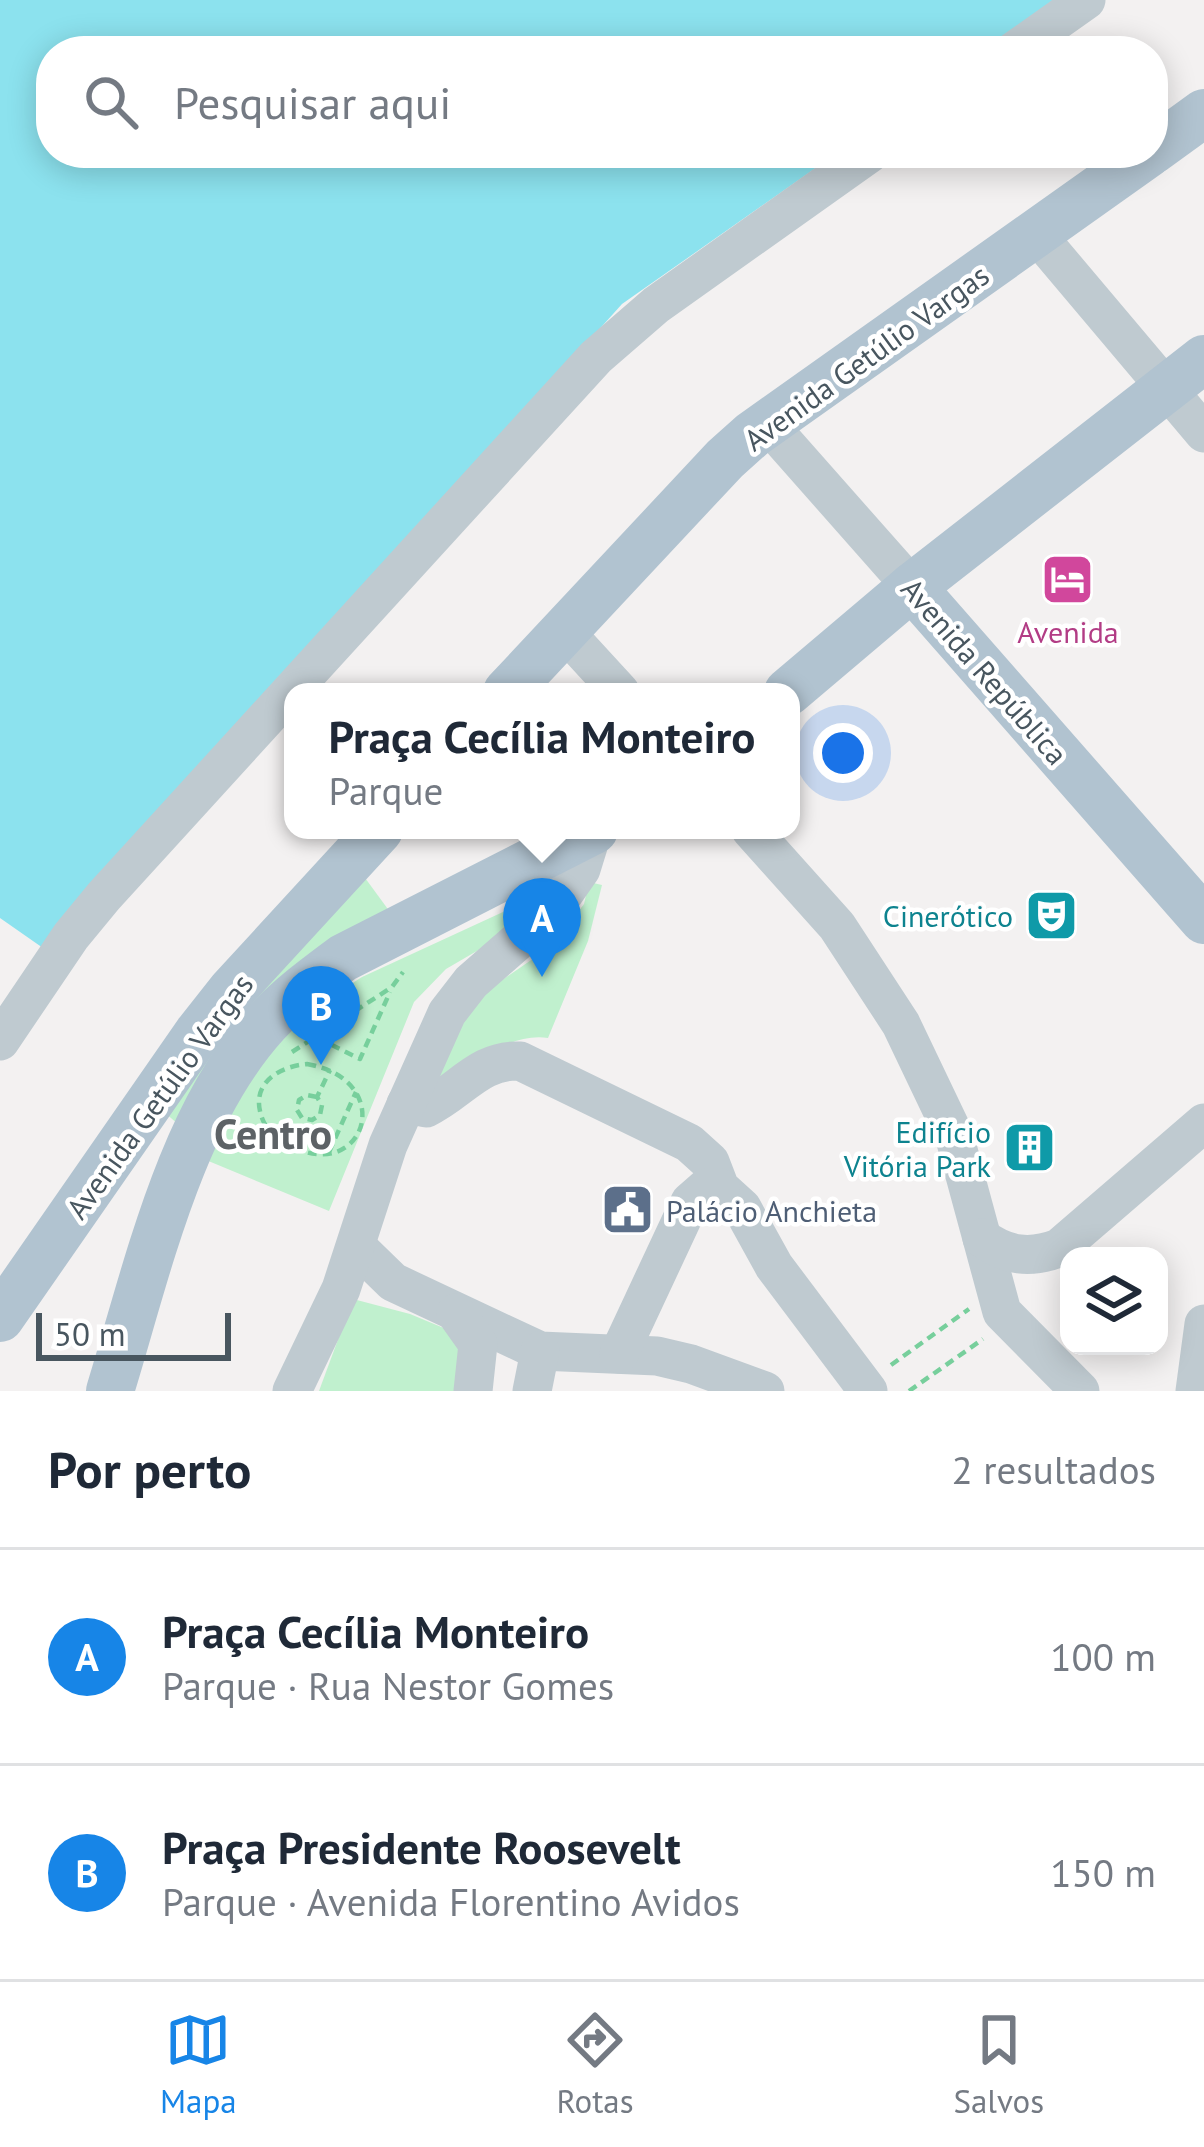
<!DOCTYPE html>
<html lang="pt">
<head>
<meta charset="utf-8">
<style>
	body { margin:0; font-family:"PT Sans",sans-serif; background:#f2f2f3; color:#1f2937 }
	.controls { position:absolute; right:36px; bottom:36px; display:grid; overflow:hidden; border-radius:24px; box-shadow:0 6px 30px #0003 }
	.controls button { width:108px; height:108px; display:grid; place-items:center; padding:0; border:0; border-bottom:3px solid #e0e1e3; background:#fff; color:#1f2937; font:60px sans-serif }
	.scale { position:absolute; left:36px; bottom:30px; width:195px; box-sizing:border-box; padding-left:12px; border:6px solid #48565f; border-top:0; font-size:33px; line-height:42px; white-space:nowrap; color:#48565f; -webkit-text-stroke:9px #fff; paint-order:stroke }
	.you { position:absolute; left:843px; top:753px; width:42px; height:42px; margin:-30px; border:9px solid #fff; border-radius:50%; background:#1a73e8; box-shadow:0 0 0 18px #1a73e833 }
	.badge { display:grid; place-items:center; width:78px; height:78px; border-radius:50%; background:#1785e7; color:#fff; font-size:39px; font-weight:700 }
	.pin { position:absolute; translate:-50% -99px; filter:drop-shadow(0 3px 6px #0008) }
	.pin::after { content:''; position:absolute; top:63px; width:42px; height:36px; background:inherit; clip-path:polygon(0 0,100% 0,50% 100%) }
	.popup { position:absolute; left:284px; top:683px; width:516px; height:156px; box-sizing:border-box; display:grid; place-content:center; border-radius:24px; background:#fff; filter:drop-shadow(0 3px 9px #0005); font-size:39px; white-space:nowrap; color:#747a83 }
	.popup b { font-size:45px; color:#1f2937 }
	.popup::after { content:''; position:absolute; left:50%; top:100%; margin-left:-24px; border:24px solid transparent; border-top-color:#fff }
	.list { margin:0; padding:0; list-style:none }
	h2 { display:flex; justify-content:space-between; align-items:center; height:156px; margin:0; padding:0 48px; font-size:51px }
	h2 small { font-size:39px; font-weight:400; color:#747a83 }
	.list li { display:grid; grid-template-columns:78px 1fr auto; gap:36px; align-items:center; box-sizing:border-box; height:216px; padding:0 48px; border-top:3px solid #e0e1e3 }
	.list b { display:block; font-size:45px; white-space:nowrap }
	.list p { margin:0; font-size:39px; white-space:nowrap; color:#747a83 }
	.list em { font-size:39px; font-style:normal; color:#747a83 }
	.icon { flex:none; width:66px; height:66px; fill:none; stroke:currentColor; stroke-width:2; stroke-linecap:round; stroke-linejoin:round }
	.map { position:relative; flex:none; width:1204px; height:1391px; overflow:hidden }
	.search { position:absolute; background:#fff; box-shadow:0 6px 30px #0003; left:36px; right:36px; top:36px; height:132px; display:flex; align-items:center; gap:30px; box-sizing:border-box; padding:0 42px; border-radius:48px; color:#747a83; font-size:45px }
	.sheet { height:588px; background:#fff }
	nav { display:flex; justify-content:space-around; align-items:center; box-sizing:border-box; height:168px; border-top:3px solid #e0e1e3; background:#fff; font-size:33px; color:#747a83 }
	nav a { display:grid; justify-items:center; gap:6px }
	nav .on { color:#1785e7 }
	.map>svg:first-child { display:block }
	.green { fill:#c0f0ce }
	.water { fill:#8ce2ee }
	.lines { fill:none; stroke-linecap:round; stroke-linejoin:round }
	.path { stroke:#77cf9c; stroke-width:4.5; stroke-dasharray:9 6; stroke-linecap:butt }
	.minor { stroke:#bfcad0; stroke-width:39 }
	.major { stroke:#b1c3d0; stroke-width:48 }
	.labels { text-anchor:middle; dominant-baseline:central; stroke-width:9; stroke-linejoin:round; paint-order:stroke }
	.street-label { font-size:30px; fill:#48565f; stroke:#fff }
	.hotel-label { font-size:30px; fill:#b23c85; stroke:#fff }
	.culture-label { font-size:30px; fill:#0d838f; stroke:#fff; text-anchor:end }
	.service-label { font-size:30px; fill:#4e5e75; stroke:#fff; text-anchor:start }
	.district-label { font-size:42px; font-weight:bold; fill:#5d6266; stroke:#fff }
</style>
</head>
<body>
<div class="map">
<svg width="1204" height="1391" viewBox="0 0 1204 1391">
	<rect width="100%" height="100%" fill="#f3f1f1"/>
	<g class="green">
		<polygon points="360,871 390,912 179,1125 156,1105"/>
		<path d="M 589,882 L 602,885 L 588,941 L 548,1038 C 508,1032 468,1068 436,1087 L 455,1018 L 473,1000 L 553,945 L 584,904 Z"/>
		<polygon points="551,890 506,934 446,969 414,1002 329,1211 206,1160 241,1084 312,1009 362,977"/>
		<polygon points="353,1299 410,1314 463,1336 456,1391 319,1391"/>
	</g>
	<polygon class="water" points="0,0 1054,0 982,51 51,51 51,153 837,153 622,304 43,948 0,918"/>
	<g class="lines">
		<g class="path">
			<polyline points="318,1038 360,1059 390,992"/>
			<polyline points="292,1052 392,987 403,972"/>
			<path d="M 307,1064 C 398,1080 366,1184 290,1146 C 275,1139 263,1127 260,1111 C 253,1081 282,1066 307,1064 Z"/>
			<polyline points="317,1097 307,1095 299,1100 297,1110 302,1118 312,1120 320,1115 322,1105 317,1097 330,1070"/>
			<polyline points="295,1147 307,1120"/>
			<polyline points="329,1152 356,1092"/>
			<polyline points="891,1365 969,1309"/>
			<polyline points="909,1391 983,1339"/>
		</g>
		<g class="minor">
			<polyline points="1014,51 1086,0"/>
			<polyline points="1037,235 1204,433"/>
			<polyline points="767,423 912,587"/>
			<polyline points="564,631 620,692"/>
			<polyline points="751,830 837,926 901,1024 954,1135 1002,1312 1080,1391"/>
			<polyline points="0,1041 71,936 104,896 596,357 656,305 870,153"/>
			<path d="M 406,1104 L 426,1108 C 460,1092 479,1059 520,1061 L 689,1143 L 710,1162 L 720,1188 L 742,1208 L 774,1266 L 868,1391"/>
			<path d="M 982,1238 C 1007,1256 1030,1259 1059,1248 L 1204,1123"/>
			<polyline points="357,1247 393,1282 540,1351 657,1356 691,1364 765,1391"/>
			<polyline points="456,1313 478,1344 473,1391"/>
			<polyline points="619,1354 690,1202 706,1188 720,1188"/>
			<polyline points="292,1391 341,1289 388,1145 447,1013 471,982 551,912 581,869 593,830"/>
			<polyline points="532,1391 540,1351"/>
			<polyline points="1195,1391 1204,1324"/>
		</g>
		<g class="major">
			<polyline points="1153,150 1204,113"/>
			<polyline points="912,587 1204,920"/>
			<polyline points="507,692 725,459 753,434 1149,153"/>
			<polyline points="788,692 912,587 1204,359"/>
			<polyline points="0,1318 198,1033 232,990 379,830"/>
			<path d="M 110,1391 C 147,1271 180,1117 266,1023 C 289,998 316,978 343,958 L 594,830"/>
		</g>
	</g>
	<defs>
		<symbol id="hotel-square" viewBox="-11 -11 22 22"><rect x="-9" y="-9" width="18" height="18" rx="4" fill="#d1479c" stroke="#fff"/><path d="M-6-4.5h1.5V1H6V5H4.5V3h-9V5H-6ZM-4 0a1.8 1.8 0 1 1 3.6 0ZM.5 0V-2.5h3Q6-2.5 6 0Z" fill="#fff"/></symbol>
		<symbol id="theatre-square" viewBox="-11 -11 22 22"><rect x="-9" y="-9" width="18" height="18" rx="4" fill="#0f9aa8" stroke="#fff"/><path d="M-5-5.5Q0-4 5-5.5V0Q5 5 0 6Q-5 5-5 0ZM-3.3-2.5H-1v1.5H-3.3ZM1-2.5H3.3v1.5H1ZM-2.8 1Q0 5.5 2.8 1Z" fill="#fff"/></symbol>
		<symbol id="building-square" viewBox="-11 -11 22 22"><rect x="-9" y="-9" width="18" height="18" rx="4" fill="#0f9aa8" stroke="#fff"/><path d="M-4-6H4V6H1V3H-1V6H-4ZM-2.5-4.3h1.7v1.8h-1.7ZM.8-4.3h1.7v1.8H.8ZM-2.5-1h1.7V.8h-1.7ZM.8-1h1.7V.8H.8Z" fill="#fff"/></symbol>
		<symbol id="civic-square" viewBox="-11 -11 22 22"><rect x="-9" y="-9" width="18" height="18" rx="4" fill="#5c6f8a" stroke="#fff"/><path d="M-.6-6.5H3V-4.5H.6V-3L4-1V1h2V6H-6V1h2V-1L-.6-3ZM-1.2 2.5V6h2.4V2.5Z" fill="#fff"/></symbol>
	</defs>
	<g fill-rule="evenodd">
		<use href="#hotel-square" x="1038" y="550" width="59" height="59"/>
		<use href="#theatre-square" x="1022" y="886" width="59" height="59"/>
		<use href="#building-square" x="1000" y="1118" width="59" height="59"/>
		<use href="#civic-square" x="598" y="1180" width="59" height="59"/>
	</g>
	<g class="labels">
		<g class="street-label">
			<text transform="translate(866 357) rotate(-36)">Avenida Getúlio Vargas</text>
			<text transform="translate(985 671) rotate(49)">Avenida República</text>
			<text transform="translate(159 1096) rotate(-54)">Avenida Getúlio Vargas</text>
		</g>
		<g class="hotel-label">
			<text x="1068" y="631">Avenida</text>
		</g>
		<g class="culture-label">
			<text x="1013" y="915">Cinerótico</text>
			<text x="991" y="1131">Edifício<tspan x="991" dy="34">Vitória Park</tspan></text>
		</g>
		<g class="service-label">
			<text x="666" y="1210">Palácio Anchieta</text>
		</g>
		<g class="district-label">
			<text x="273" y="1133">Centro</text>
		</g>
	</g>
</svg>
<div class="controls">
<button><svg class="icon" aria-label="layers" viewBox="0 0 24 24"><path d="M12 4l9 5-9 5-9-5zM3 14l9 5 9-5"/></svg></button>
</div>
<div class="scale">50 m</div>
<div class="you"></div>
<div class="pin badge" style="left:542px;top:977px">A</div>
<div class="popup"><b>Praça Cecília Monteiro</b>Parque</div>
<div class="pin badge" style="left:321px;top:1065px">B</div>
<div class="search"><svg class="icon" aria-label="search" viewBox="0 0 24 24"><circle cx="10" cy="10" r="6"/><path d="M15 15l6 6"/></svg>Pesquisar aqui</div>
</div>
<section class="sheet">
<h2>Por perto<small>2 resultados</small></h2>
<ul class="list">
<li><span class="badge">A</span><div><b>Praça Cecília Monteiro</b><p>Parque · Rua Nestor Gomes</p></div><em>100 m</em></li>
<li><span class="badge">B</span><div><b>Praça Presidente Roosevelt</b><p>Parque · Avenida Florentino Avidos</p></div><em>150 m</em></li>
</ul>
</section>
<nav>
<a class="on"><svg class="icon" aria-label="map" viewBox="0 0 24 24"><path d="M3 6l6-2 6 2 6-2v14l-6 2-6-2-6 2zM9 4v14M15 6v14"/></svg>Mapa</a>
<a><svg class="icon" aria-label="directions" viewBox="0 0 24 24"><path d="M12 3l9 9-9 9-9-9zM9 14v-3h6M13 9l2 2-2 2"/></svg>Rotas</a>
<a><svg class="icon" aria-label="saved" viewBox="0 0 24 24"><path d="M7 4h10v16l-5-4-5 4z"/></svg>Salvos</a>
</nav>
</body>
</html>
